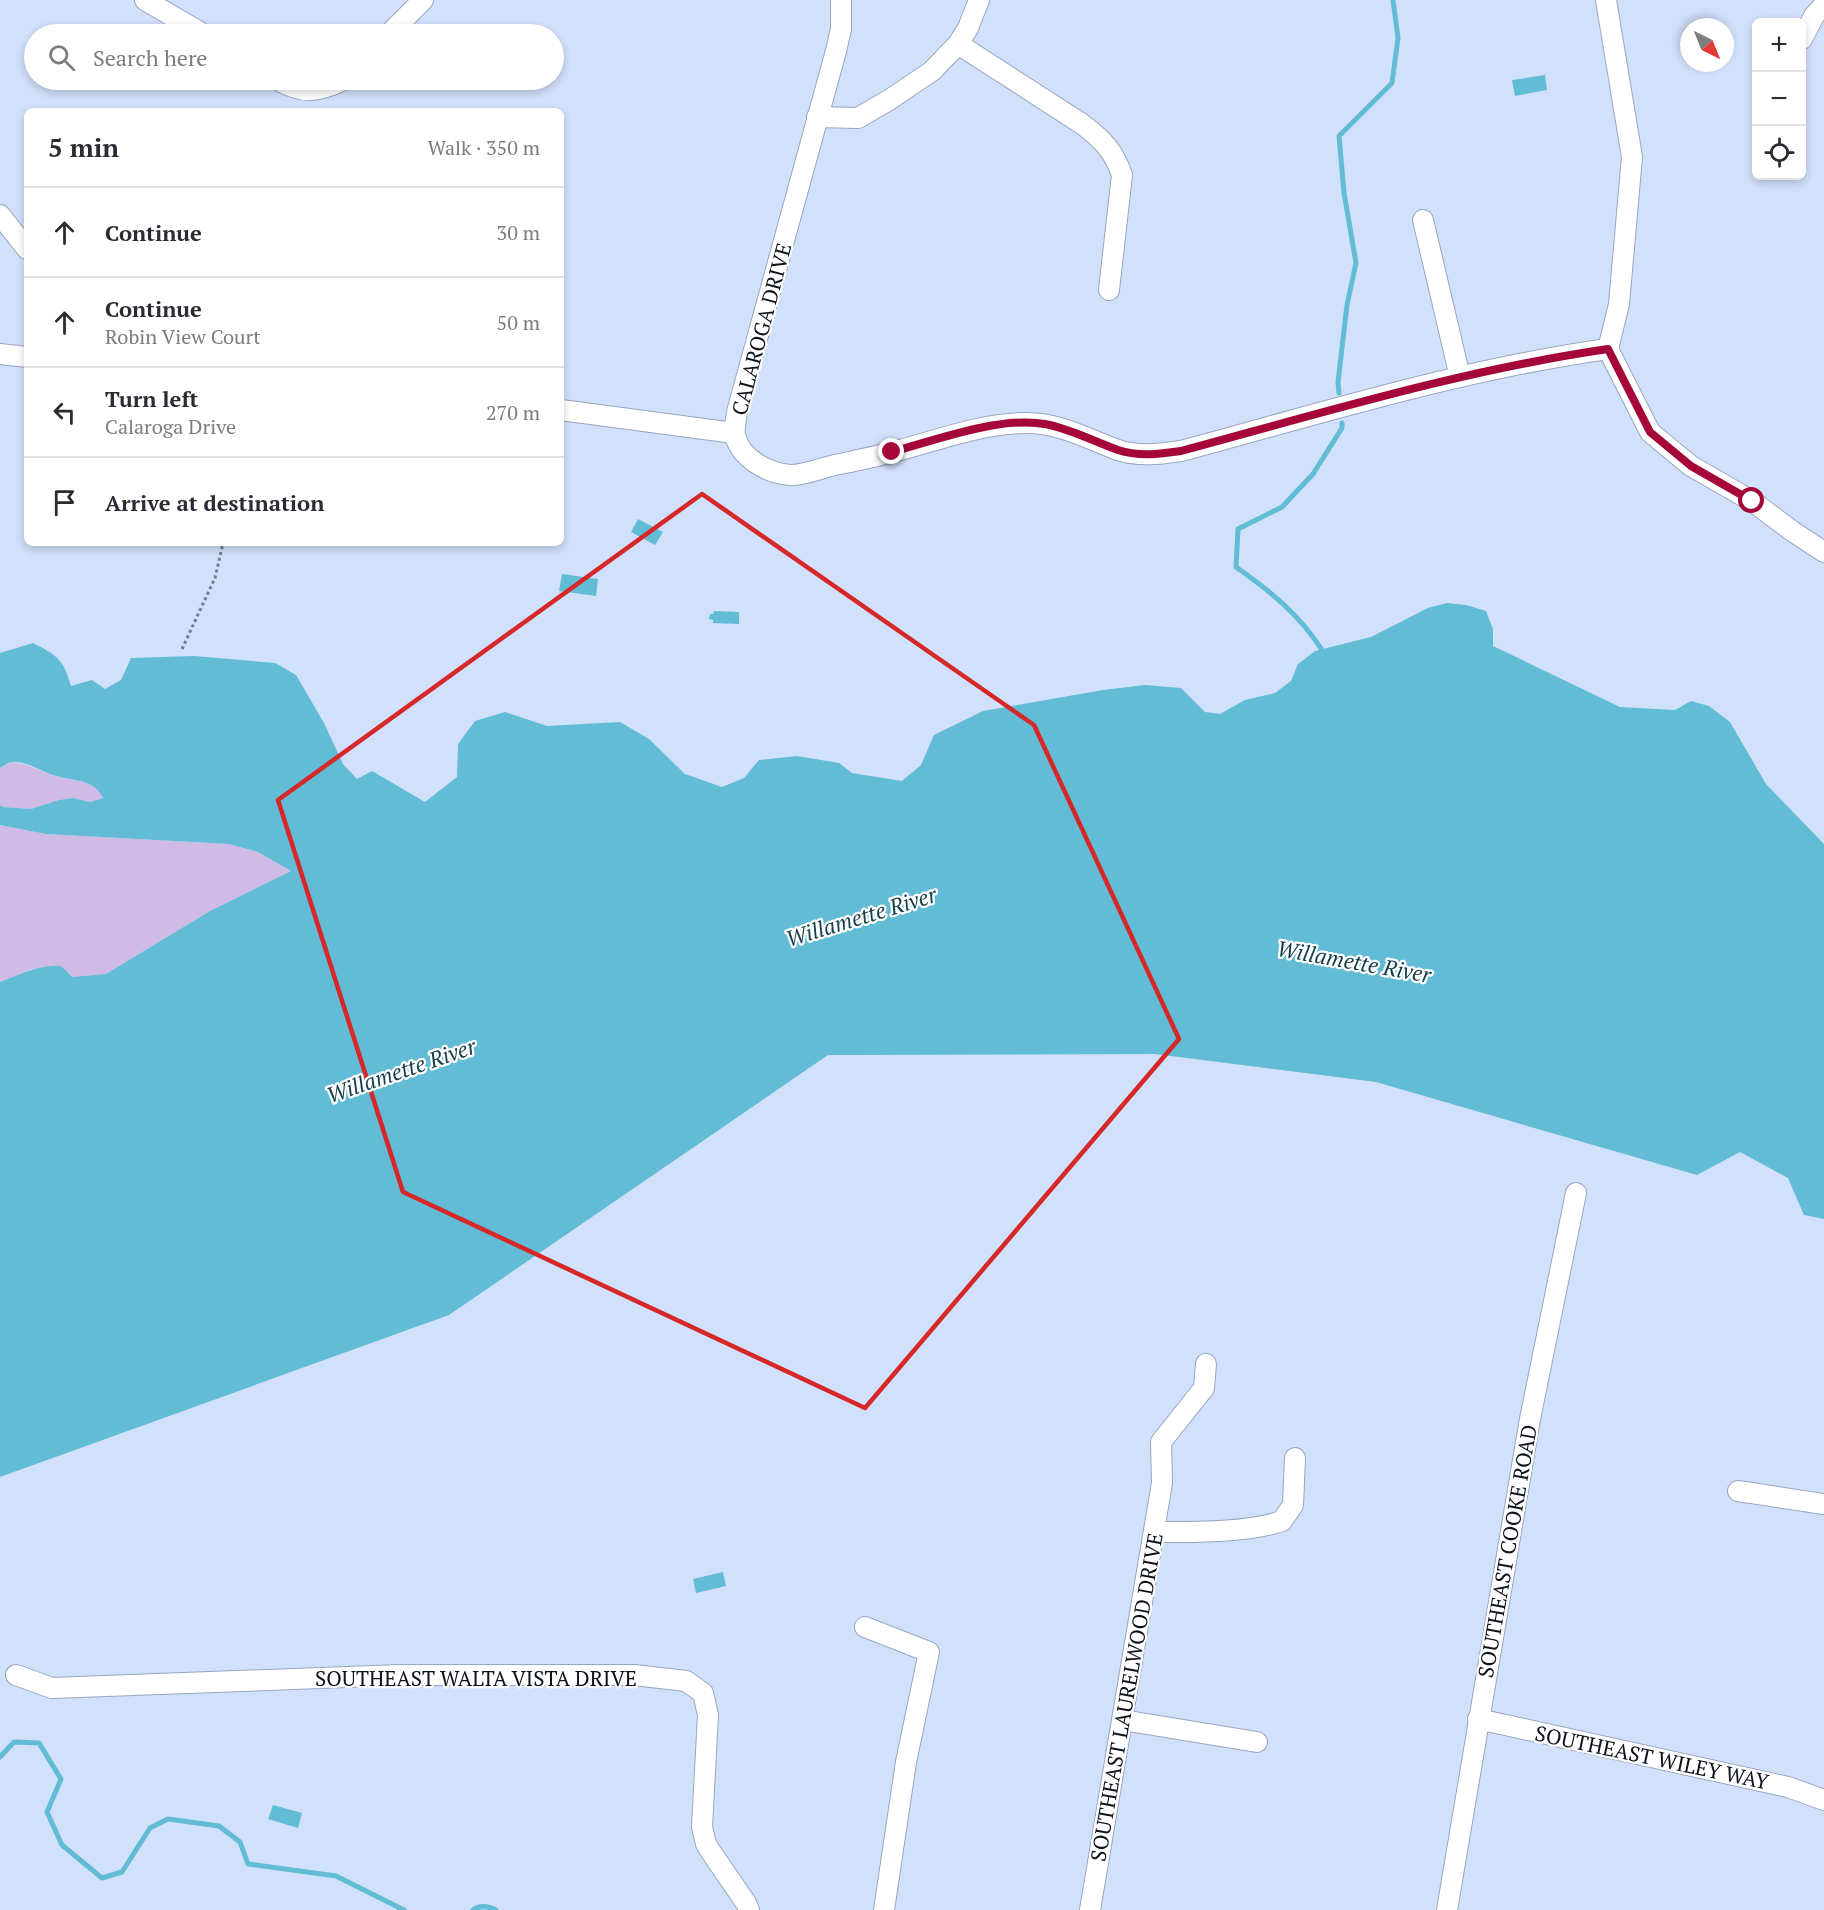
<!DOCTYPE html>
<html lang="en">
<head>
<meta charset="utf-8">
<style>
	body { margin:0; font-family:"PT Serif",serif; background:#f2f2f3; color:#2b2b33 }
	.controls { position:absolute; right:18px; top:18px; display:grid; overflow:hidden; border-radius:9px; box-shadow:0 3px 9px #0003 }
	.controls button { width:54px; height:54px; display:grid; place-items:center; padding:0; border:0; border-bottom:2px solid #e1e1e2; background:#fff; color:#2b2b33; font:30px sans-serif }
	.compass { position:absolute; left:1680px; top:18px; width:54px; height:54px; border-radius:50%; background:#fff; box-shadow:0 3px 9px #0003; rotate:137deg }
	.stop { position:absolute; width:18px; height:18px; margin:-14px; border:4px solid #a40738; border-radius:50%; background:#fff }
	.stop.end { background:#a40738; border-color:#fff; box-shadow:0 2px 6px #0008 }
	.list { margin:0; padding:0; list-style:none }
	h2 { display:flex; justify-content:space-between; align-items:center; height:78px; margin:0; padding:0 24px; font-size:26px }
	h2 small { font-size:20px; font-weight:400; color:#7c7c81 }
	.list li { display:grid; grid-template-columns:39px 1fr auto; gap:18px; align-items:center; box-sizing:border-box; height:90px; padding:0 24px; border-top:2px solid #e1e1e2 }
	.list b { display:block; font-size:22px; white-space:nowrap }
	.list p { margin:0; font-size:20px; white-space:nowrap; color:#7c7c81 }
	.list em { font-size:20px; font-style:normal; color:#7c7c81 }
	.icon { flex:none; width:33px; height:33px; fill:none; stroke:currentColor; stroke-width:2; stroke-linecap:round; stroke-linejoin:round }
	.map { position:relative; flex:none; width:1824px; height:1910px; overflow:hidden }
	.search { position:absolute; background:#fff; box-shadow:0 3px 9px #0003; left:24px; top:24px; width:540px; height:66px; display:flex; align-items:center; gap:15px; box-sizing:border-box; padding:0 21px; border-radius:33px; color:#7c7c81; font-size:22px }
	.panel { position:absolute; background:#fff; box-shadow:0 3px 9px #0003; left:24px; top:108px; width:540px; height:438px; border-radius:9px }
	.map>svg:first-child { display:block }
	.green { fill:#d0bbe6 }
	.water { fill:#62bcd5 }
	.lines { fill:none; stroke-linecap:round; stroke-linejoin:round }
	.stream { stroke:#62bcd5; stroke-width:5 }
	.minor-casing { stroke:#99a6c1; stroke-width:22 }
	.path { stroke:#727c8e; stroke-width:3; stroke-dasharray:3 3; stroke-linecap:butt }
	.minor { stroke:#fff; stroke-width:20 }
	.route { stroke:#a40738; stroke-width:8 }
	.marked { fill:none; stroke:#d62828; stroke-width:4.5; stroke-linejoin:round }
	.labels { text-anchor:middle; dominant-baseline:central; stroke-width:4.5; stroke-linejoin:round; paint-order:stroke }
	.street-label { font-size:21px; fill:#0d121b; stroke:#fff }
	.water-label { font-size:22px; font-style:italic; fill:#153f4a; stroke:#fff }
</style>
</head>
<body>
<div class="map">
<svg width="1824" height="1910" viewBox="0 0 1824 1910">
	<rect width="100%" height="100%" fill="#d1e0fb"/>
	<g class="green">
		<path d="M 11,762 C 26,763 38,770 52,775 C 69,781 94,778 103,798 L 90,802 L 73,798 L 59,800 L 31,809 L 3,807 L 0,805 L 0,768 Z"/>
		<polygon points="0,825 46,834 229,844 258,852 291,871 210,911 106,974 72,977 62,967 33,969 0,982"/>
	</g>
	<g class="water">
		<polygon points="1545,75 1547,90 1515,96 1512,80"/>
		<polygon points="638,519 663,532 655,545 631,532"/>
		<polygon points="562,574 598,579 596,596 559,591"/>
		<path d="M 1447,603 L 1466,605 L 1486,611 L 1493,629 L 1493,646 L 1620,707 L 1675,710 L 1691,701 L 1709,706 L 1730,722 L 1766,784 L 1824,844 L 1824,1219 L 1804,1215 L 1788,1178 L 1740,1152 L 1697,1175 L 1376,1082 L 1155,1054 L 828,1055 L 449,1315 L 0,1477 L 0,982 C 13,977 48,961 62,967 C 65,969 69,974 72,977 L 106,974 L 210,911 L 291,871 L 258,852 L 229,844 L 46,834 L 0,825 L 0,805 L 3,807 L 31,809 L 59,800 L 73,798 L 90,802 L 103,798 C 94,778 70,781 53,775 C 40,771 27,761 13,762 C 8,762 4,766 0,768 L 0,653 L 33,643 C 57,655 64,660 71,686 L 92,680 L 105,689 L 121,680 L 131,658 L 194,656 L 275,663 L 296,675 L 324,723 L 343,764 L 357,779 L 372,771 L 425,802 L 457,777 L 458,744 L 475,721 L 505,712 L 547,726 L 620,722 L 649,739 L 685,774 L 722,787 L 744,778 L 759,760 L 797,756 L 839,763 L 852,773 L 902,781 L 921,765 L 934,735 L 983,711 L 1103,690 L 1145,685 L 1181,688 L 1205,712 L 1220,714 L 1245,700 L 1275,693 L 1291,681 L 1298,664 L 1315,651 L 1371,637 L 1428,608 Z"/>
		<polygon points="714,611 739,612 739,624 713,623 713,620 709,619 710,614 713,614"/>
		<polygon points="723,1572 726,1586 696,1593 693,1579"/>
		<polygon points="273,1805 302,1813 298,1828 268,1819"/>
	</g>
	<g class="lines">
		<g class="stream">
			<polyline points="1339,393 1338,382 1347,305 1356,263 1344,193 1339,136 1392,83 1398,38 1393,0"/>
			<path d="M 1322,650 C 1299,614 1270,591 1236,567 L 1238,529 L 1282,507 L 1313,474 L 1342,428 L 1342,423"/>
			<polyline points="0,1757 14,1742 39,1743 61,1779 47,1812 62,1845 102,1878 122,1872 150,1828 168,1819 219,1826 240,1842 248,1864 336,1876 404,1910"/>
			<path d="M 473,1910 C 480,1905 488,1906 496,1910"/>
		</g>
		<defs>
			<g id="minor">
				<polyline points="145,0 203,34"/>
				<path d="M 841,0 L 841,29 L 836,51 L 737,412 C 736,419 734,428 735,435 C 740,458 768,474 791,475 C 805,475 821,468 835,465 C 854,461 874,457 893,452 C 936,441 981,423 1027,423 C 1060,423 1088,439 1118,450 C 1139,457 1160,454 1181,451 C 1322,413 1463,369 1608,349"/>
				<polyline points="1606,0 1632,157 1619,304 1608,349"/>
				<polyline points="389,34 423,0"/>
				<polyline points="1802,39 1814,16 1824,5"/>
				<path d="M 958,44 L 1082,124 C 1102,139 1114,151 1122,175 L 1109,290"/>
				<path d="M 278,80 C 304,95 318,92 344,80"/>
				<polyline points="817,117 858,118 889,100 932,71 958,44 968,28 979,0"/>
				<polyline points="0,215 27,249"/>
				<polyline points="1423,220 1460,377"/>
				<polyline points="1608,349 1650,432 1691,466 1752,501 1792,531 1824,552"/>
				<polyline points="0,354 27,357"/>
				<polyline points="561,410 734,433"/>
				<polyline points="1738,1491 1824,1504"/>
				<path d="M 1154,1532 C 1190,1532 1248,1533 1282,1521 L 1293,1505 L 1295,1458"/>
				<polyline points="865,1627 929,1652 906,1762 884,1910"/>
				<polyline points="16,1675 52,1688 400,1675 634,1675 686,1681 703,1693 708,1715 702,1827 706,1844 711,1852 746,1903 749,1910"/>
				<polyline points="1478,1719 1788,1787 1824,1800"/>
				<polyline points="1122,1720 1257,1742"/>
				<polyline points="1090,1910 1162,1483 1161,1442 1204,1388 1206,1364"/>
				<polyline points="1447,1910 1530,1419 1576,1193"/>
			</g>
		</defs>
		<use href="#minor" class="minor-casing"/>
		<polyline class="path" points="182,649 215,578 223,543"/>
		<use href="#minor" class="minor"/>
	</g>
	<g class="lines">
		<path class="route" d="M 892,452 C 935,440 1001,416 1045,424 C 1071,429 1093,441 1118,450 C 1139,457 1160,454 1181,451 C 1322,413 1463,370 1608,349 L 1650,432 L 1691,466 L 1752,501"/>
	</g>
	<path class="marked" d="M 702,494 L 1034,725 L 1179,1039 L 865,1408 L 403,1192 L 278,800 Z"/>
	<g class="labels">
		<g class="street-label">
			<text transform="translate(761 329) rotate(-75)">CALAROGA DRIVE</text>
			<text transform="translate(1507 1551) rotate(-80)">SOUTHEAST COOKE ROAD</text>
			<text x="476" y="1678">SOUTHEAST WALTA VISTA DRIVE</text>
			<text transform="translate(1126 1697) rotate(-80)">SOUTHEAST LAURELWOOD DRIVE</text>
			<text transform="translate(1652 1757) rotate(12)">SOUTHEAST WILEY WAY</text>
		</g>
		<g class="water-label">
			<text transform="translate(861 916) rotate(-17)">Willamette River</text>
			<text transform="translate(1354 961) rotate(10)">Willamette River</text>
			<text transform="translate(401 1070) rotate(-19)">Willamette River</text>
		</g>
	</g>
</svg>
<div class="controls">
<button>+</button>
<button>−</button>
<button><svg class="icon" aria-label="locate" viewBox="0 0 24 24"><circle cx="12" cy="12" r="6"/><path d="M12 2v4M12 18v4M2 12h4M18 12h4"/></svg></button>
</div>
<svg class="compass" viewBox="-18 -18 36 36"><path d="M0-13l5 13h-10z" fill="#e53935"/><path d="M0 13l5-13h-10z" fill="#7c7c81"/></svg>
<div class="stop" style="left:1752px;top:501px"></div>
<div class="stop end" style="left:892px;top:452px"></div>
<div class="search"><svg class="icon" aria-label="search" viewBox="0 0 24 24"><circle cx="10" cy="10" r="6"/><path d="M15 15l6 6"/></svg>Search here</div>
<section class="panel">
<h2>5 min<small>Walk · 350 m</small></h2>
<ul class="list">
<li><svg class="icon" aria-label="ahead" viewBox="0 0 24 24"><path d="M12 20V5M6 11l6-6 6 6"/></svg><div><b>Continue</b></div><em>30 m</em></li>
<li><svg class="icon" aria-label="ahead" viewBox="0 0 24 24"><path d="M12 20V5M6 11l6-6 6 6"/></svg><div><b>Continue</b><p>Robin View Court</p></div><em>50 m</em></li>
<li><svg class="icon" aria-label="left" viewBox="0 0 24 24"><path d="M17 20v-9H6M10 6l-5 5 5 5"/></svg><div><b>Turn left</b><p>Calaroga Drive</p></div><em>270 m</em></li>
<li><svg class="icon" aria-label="arrive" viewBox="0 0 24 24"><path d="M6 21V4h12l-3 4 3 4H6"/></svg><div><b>Arrive at destination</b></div></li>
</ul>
</section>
</div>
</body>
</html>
